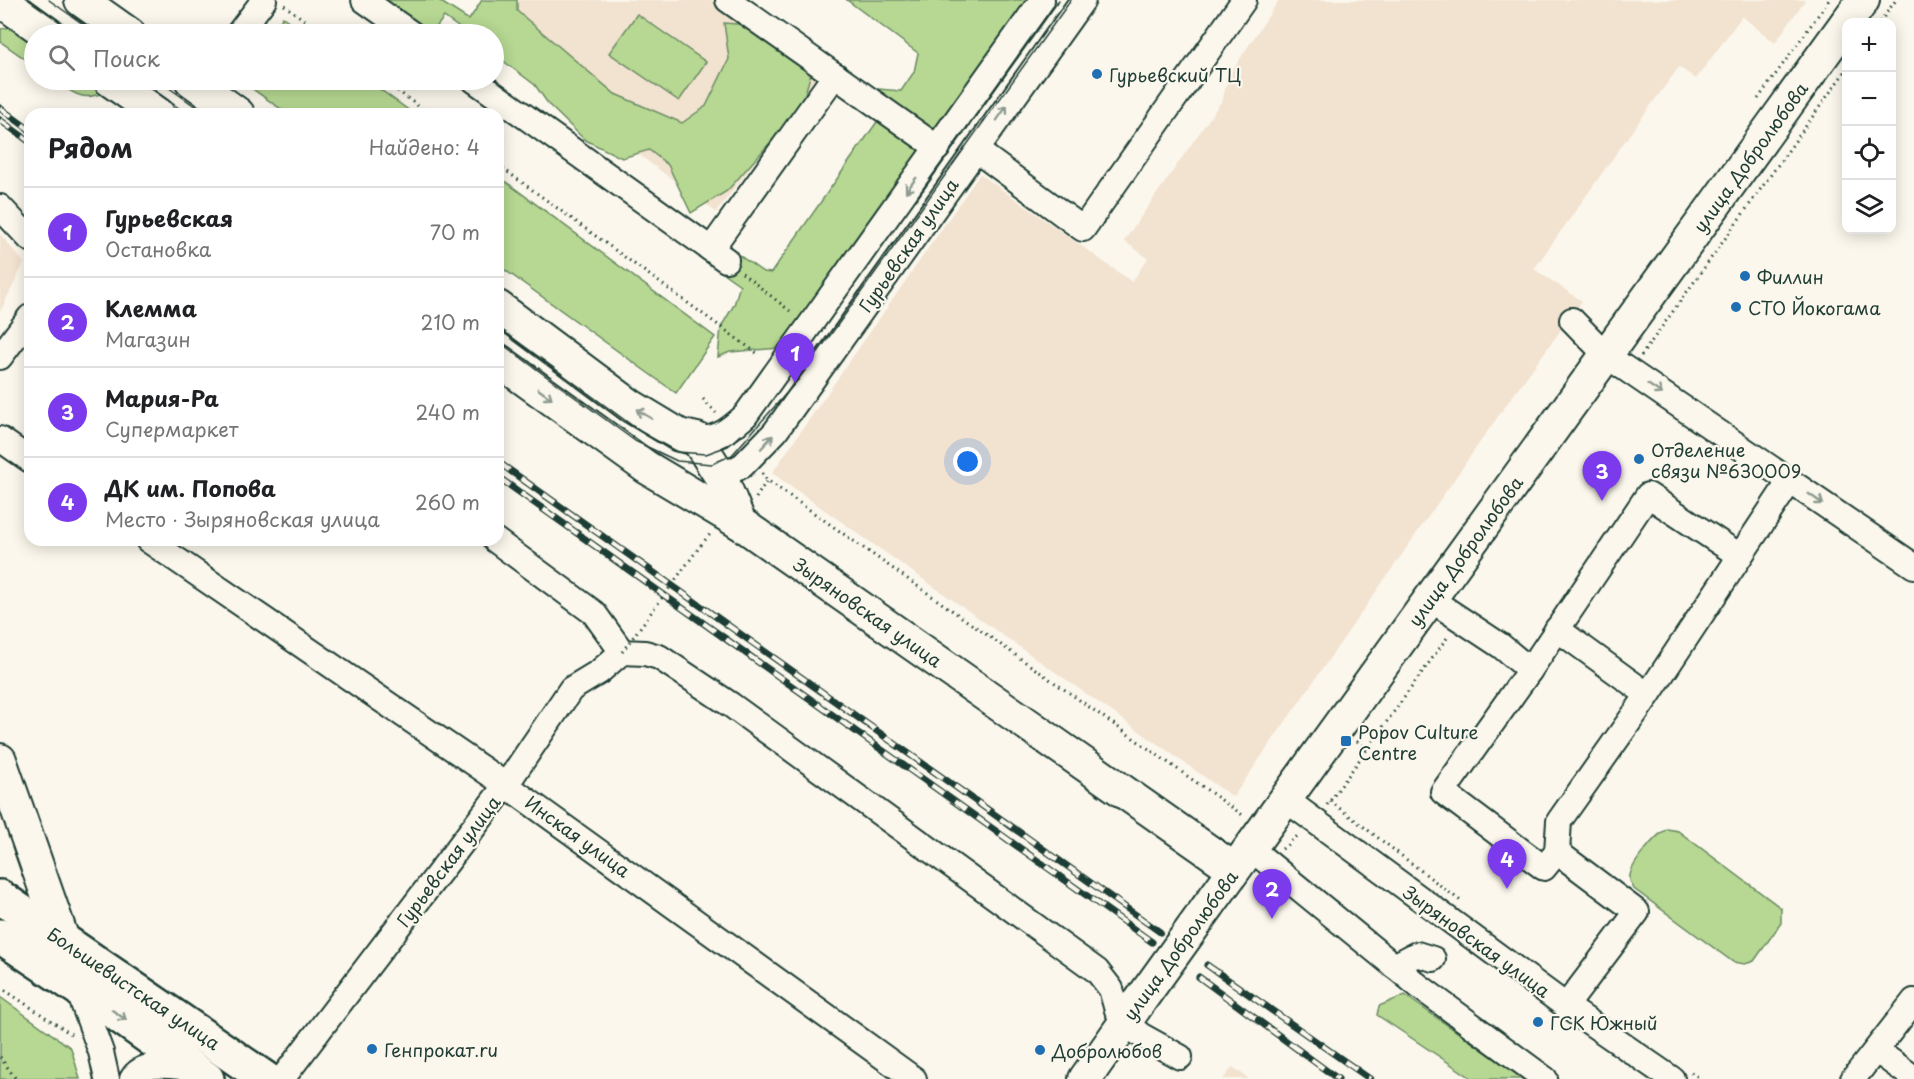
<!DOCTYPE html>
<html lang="ru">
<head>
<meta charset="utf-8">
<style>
	body { margin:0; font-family:"Playpen Sans",sans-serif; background:#f6f6f6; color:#202124 }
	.controls { position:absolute; right:18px; top:18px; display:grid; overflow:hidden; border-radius:12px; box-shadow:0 3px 15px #0003 }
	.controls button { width:54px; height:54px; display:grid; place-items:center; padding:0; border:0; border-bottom:2px solid #e0e0e0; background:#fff; color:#202124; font:30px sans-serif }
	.you { position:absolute; left:968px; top:462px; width:21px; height:21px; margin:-15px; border:4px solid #fff; border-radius:50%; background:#1a73e8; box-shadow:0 0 0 9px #1a73e833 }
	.badge { display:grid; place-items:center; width:39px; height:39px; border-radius:50%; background:#7c3aed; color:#fff; font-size:20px; font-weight:700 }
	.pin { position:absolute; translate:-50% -50px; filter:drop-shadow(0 2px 3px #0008) }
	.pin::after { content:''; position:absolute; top:32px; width:21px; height:18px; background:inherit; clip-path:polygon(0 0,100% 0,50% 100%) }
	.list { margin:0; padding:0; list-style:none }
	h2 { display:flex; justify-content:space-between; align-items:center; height:78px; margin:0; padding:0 24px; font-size:26px }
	h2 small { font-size:20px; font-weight:400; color:#757577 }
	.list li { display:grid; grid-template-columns:39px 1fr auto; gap:18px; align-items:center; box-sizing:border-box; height:90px; padding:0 24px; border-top:2px solid #e0e0e0 }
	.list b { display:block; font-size:22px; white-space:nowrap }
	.list p { margin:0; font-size:20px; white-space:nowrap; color:#757577 }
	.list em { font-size:20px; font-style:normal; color:#757577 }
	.icon { flex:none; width:33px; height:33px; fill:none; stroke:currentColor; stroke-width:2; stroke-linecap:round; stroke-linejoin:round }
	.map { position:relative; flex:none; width:1914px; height:1079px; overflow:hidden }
	.search { position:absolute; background:#fff; box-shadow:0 3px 15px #0003; left:24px; top:24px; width:480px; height:66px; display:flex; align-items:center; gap:15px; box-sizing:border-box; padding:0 21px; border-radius:33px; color:#757577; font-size:22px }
	.panel { position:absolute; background:#fff; box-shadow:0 3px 15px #0003; left:24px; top:108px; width:480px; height:438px; border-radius:18px }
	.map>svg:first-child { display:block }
	.built { fill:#f2e2d0 }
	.green { fill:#b6d892; stroke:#6a8a63; stroke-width:1.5 }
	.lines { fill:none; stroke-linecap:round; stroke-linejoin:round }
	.minor-casing { stroke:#1f3d34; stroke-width:28 }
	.major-casing { stroke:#1f3d34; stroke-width:36 }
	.highway-casing { stroke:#1f3d34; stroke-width:38 }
	.path { stroke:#1f3d34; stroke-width:3; stroke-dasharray:1.5 4.5; stroke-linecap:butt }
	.minor { stroke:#fbf7ec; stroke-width:24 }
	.major { stroke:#fbf7ec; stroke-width:32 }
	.highway { stroke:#fbf7ec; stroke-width:33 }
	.tram { stroke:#1f3d34; stroke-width:1.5 }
	.rail-casing { stroke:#1f3d34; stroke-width:7 }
	.rail { stroke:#fbf7ec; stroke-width:4.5; stroke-dasharray:14; stroke-linecap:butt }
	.major-bridge-casing { stroke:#1f3d34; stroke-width:36; stroke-linecap:butt }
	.path-bridge { stroke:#1f3d34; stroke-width:3; stroke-dasharray:1.5 4.5; stroke-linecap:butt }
	.major-bridge { stroke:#fbf7ec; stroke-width:32 }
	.oneway { stroke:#8d9a90 }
	.poi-dot { fill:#1f6fb2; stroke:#fbf7ec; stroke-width:2 }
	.labels { text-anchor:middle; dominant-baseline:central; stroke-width:4.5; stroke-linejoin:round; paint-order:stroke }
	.poi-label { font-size:18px; fill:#1f3d34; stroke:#fbf7ec; text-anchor:start }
	.street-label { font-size:18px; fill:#1f3d34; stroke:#fbf7ec }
</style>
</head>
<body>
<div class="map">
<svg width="1914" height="1079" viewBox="0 0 1914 1079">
	<rect width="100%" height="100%" fill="#fbf7ec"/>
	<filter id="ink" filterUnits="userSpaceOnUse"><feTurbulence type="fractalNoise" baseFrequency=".0167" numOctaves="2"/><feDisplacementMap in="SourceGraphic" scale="12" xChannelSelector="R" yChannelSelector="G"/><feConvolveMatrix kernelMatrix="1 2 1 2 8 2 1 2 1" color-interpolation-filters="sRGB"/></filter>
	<g filter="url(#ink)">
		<g class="built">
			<polygon points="485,0 715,0 821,76 716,212 494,47 494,34"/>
			<polygon points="1279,0 1805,0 1775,43 1742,16 1696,79 1679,67 1642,117 1534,269 1582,301 1501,412 1233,797 772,473 980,174 1132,282 1148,258 1124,241 1223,99 1228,77"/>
			<polygon points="0,234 24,263 0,312"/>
			<polygon points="1233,1067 1249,1079 1223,1079"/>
		</g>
		<g class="green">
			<polygon points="374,0 438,0 469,20 482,0 517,0 517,11 615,94 682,123 706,106 729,59 724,23 751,25 811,73 801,108 727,191 691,213 668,165 649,150 622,158 585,140 549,105 535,85 494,54 494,34 468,34 444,17 431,34 423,34"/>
			<polygon points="847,0 1029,0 780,348 730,352 718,357 721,327 734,305 740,285 719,270 715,253 729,248 763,272 771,273 879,119 879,89 901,91 914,72 918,53"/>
			<polygon points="637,14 706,62 679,101 609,53"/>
			<polygon points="283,17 307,34 271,34"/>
			<polygon points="18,25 34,38 34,65 1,42 1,29"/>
			<path d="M 54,80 L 90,80 L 106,92 C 81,102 75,94 54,80 Z"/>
			<polygon points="240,80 367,80 414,114 288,114"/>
			<polygon points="498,176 715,337 676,393 498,265"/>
			<path d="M 1667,829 L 1678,831 L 1781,908 L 1781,923 L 1754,961 L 1745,964 L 1733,962 L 1634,889 C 1633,886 1630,883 1630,880 C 1627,867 1656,835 1667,829 Z"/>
			<polygon points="1405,995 1413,1001 1524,1079 1473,1079 1377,1015 1379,1006"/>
			<polygon points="0,997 71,1048 80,1079 0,1079"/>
		</g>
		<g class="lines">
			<defs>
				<g id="minor">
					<polyline points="364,0 412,34"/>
					<polyline points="728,0 938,148"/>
					<polyline points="238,34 264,0"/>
					<polyline points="474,80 726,260"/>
					<polyline points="976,150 1083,229 1244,0"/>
					<polyline points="0,207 30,239"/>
					<polyline points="711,249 835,75"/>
					<polyline points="1572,320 1607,356 1914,566"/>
					<polyline points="0,357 30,317"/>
					<polyline points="0,439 30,460"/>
					<path d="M 697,439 C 718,440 730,429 745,416 L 1042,0"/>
					<polyline points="721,477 743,465 775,432 1083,0"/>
					<polyline points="148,540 506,785 914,1079"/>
					<polyline points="495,540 594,613 622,652 645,653 659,657 731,705 1097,971 1111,989 1117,1010 1125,1023 1142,1036 1180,1057"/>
					<polyline points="1430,599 1501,646 1530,670"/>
					<polyline points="1648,695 1790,481"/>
					<polyline points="1285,799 1566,1006 1672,1079"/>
					<polyline points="1250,848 1420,987 1545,1079"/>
					<polyline points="1557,852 1559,821 1648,695 1557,629"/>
					<polyline points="1394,966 1417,954 1433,959"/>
					<polyline points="77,987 101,1052 107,1079"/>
					<polyline points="1566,1006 1637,912 1557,852 1544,868 1443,792 1530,670 1648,495 1740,556"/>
					<polyline points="1877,1051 1914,1078"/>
					<path d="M 132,1079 C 143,1059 174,1067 192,1068"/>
					<polyline points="282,1079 506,785 571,689 599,672 622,652"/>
					<polyline points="1853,1079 1914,1001"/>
				</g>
				<g id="major">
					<polyline points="0,0 48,34"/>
					<polyline points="81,0 129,34"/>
					<polyline points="1847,22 1863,0"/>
					<polyline points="110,80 158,114"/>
					<polyline points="191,80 238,114"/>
					<polyline points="498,307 631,406 679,435 697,439 721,477 740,523"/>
					<polyline points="498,360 646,467 740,523 1234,869"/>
					<polyline points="0,760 68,954"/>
					<polyline points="1209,905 1846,23"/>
					<polyline points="1085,1079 1140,1001"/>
				</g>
				<g id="highway">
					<polyline points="0,897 266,1079"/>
					<polyline points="0,936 115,1013 207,1079"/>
				</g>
			</defs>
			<use href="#minor" class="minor-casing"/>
			<use href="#major" class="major-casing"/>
			<use href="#highway" class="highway-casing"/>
			<g class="path">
				<polyline points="284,5 323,34"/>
				<polyline points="1880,22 1896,0"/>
				<polyline points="383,80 429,114"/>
				<polyline points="1758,99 1829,0"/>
				<polyline points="498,159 501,155"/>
				<polyline points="498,165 758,354"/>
				<polyline points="742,273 790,311"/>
				<polyline points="1641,356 1846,70"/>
				<polyline points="703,399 716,413"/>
				<polyline points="762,473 767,480 1244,816"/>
				<polyline points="756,498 767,480"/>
				<polyline points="701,545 711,533"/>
				<polyline points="1357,741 1367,749"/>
				<polyline points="1330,801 1462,902"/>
				<polyline points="1327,805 1449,635"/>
				<polyline points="1282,849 1300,834"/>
				<polyline points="0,987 71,1034"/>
				<polyline points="0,1057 16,1079"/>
				<polyline points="1691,1072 1701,1079"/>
			</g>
			<use href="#minor" class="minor"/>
			<use href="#major" class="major"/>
			<use href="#highway" class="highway"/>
			<g class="tram">
				<polyline points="31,0 78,34"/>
				<polyline points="49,0 97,34"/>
				<polyline points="140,80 187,114"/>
				<polyline points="158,80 206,114"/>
				<polyline points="916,200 1059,0"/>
				<polyline points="498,327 641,432 677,452 706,454 728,446 740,435"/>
				<polyline points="498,341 635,441 677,461 712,464 732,455 798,380 1071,0"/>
			</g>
			<defs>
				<g id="rail">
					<polyline points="0,108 30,130"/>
					<polyline points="0,120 30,142"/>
					<polyline points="498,462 1160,932"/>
					<polyline points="498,477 1152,942"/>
					<polyline points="1207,965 1370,1079"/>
					<polyline points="1199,977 1338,1079"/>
				</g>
			</defs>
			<use href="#rail" class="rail-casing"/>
			<use href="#rail" class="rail"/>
			<defs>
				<polyline id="major-bridge" points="1140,1001 1209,905"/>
			</defs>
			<use href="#major-bridge" class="major-bridge-casing"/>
			<polyline class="path-bridge" points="622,652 701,545"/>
			<use href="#major-bridge" class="major-bridge"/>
		</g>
		<defs><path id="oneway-shaft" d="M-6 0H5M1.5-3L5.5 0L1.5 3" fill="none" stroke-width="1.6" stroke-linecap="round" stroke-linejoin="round" transform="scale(1.5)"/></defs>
		<g class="oneway">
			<use href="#oneway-shaft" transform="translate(1002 113) rotate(-55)"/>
			<use href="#oneway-shaft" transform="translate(911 185) rotate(126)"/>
			<use href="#oneway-shaft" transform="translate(1655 389) rotate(34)"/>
			<use href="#oneway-shaft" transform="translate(545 394) rotate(36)"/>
			<use href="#oneway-shaft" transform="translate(644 414) rotate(-149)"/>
			<use href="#oneway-shaft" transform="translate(767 442) rotate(-48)"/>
			<use href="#oneway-shaft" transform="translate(1816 499) rotate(35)"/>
			<use href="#oneway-shaft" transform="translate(119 1015) rotate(35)"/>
		</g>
	</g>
	<g class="poi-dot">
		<circle cx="1097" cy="74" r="6"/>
		<circle cx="1745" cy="276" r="6"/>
		<circle cx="1736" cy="307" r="6"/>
		<circle cx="1639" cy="459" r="6"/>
		<rect x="1340" y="735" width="12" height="12" rx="3"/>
		<circle cx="1538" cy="1022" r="6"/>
		<circle cx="372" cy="1049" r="6"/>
		<circle cx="1040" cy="1050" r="6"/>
	</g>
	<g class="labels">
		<g class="poi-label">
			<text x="1109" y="74">Гурьевский ТЦ</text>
			<text x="1757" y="276">Филлин</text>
			<text x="1748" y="307">СТО Йокогама</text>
			<text x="1651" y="449">Отделение<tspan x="1651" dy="21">связи №630009</tspan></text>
			<text x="1358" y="731">Popov Culture<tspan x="1358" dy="21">Centre</tspan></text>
			<text x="1550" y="1022">ГСК Южный</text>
			<text x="384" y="1049">Генпрокат.ru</text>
			<text x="1052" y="1050">Добролюбов</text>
		</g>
		<g class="street-label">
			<text transform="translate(1750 157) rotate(-54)">улица Добролюбова</text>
			<text transform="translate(908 245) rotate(-55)">Гурьевская улица</text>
			<text transform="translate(1465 551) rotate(-54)">улица Добролюбова</text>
			<text transform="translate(868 612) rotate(35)">Зыряновская улица</text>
			<text transform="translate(578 836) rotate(36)">Инская улица</text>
			<text transform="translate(448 861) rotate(-53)">Гурьевская улица</text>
			<text transform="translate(1477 941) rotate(36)">Зыряновская улица</text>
			<text transform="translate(1180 945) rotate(-54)">улица Добролюбова</text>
			<text transform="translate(134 988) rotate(34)">Большевистская улица</text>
		</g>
	</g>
</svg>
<div class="controls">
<button>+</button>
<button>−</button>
<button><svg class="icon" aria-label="locate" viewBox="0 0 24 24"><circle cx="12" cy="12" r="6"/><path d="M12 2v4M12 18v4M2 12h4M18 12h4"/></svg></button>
<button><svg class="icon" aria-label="layers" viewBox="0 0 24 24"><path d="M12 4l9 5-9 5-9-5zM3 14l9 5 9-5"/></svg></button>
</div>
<div class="you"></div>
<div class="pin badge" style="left:795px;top:383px">1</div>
<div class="pin badge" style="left:1272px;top:919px">2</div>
<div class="pin badge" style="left:1602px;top:501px">3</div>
<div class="pin badge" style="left:1507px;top:889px">4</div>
<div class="search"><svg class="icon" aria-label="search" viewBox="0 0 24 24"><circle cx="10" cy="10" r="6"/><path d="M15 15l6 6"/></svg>Поиск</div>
<section class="panel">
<h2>Рядом<small>Найдено: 4</small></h2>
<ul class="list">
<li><span class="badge">1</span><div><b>Гурьевская</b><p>Остановка</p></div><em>70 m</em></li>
<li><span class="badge">2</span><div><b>Клемма</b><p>Магазин</p></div><em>210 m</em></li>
<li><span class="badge">3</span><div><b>Мария-Ра</b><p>Супермаркет</p></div><em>240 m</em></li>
<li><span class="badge">4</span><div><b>ДК им. Попова</b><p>Место · Зыряновская улица</p></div><em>260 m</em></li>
</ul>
</section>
</div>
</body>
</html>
